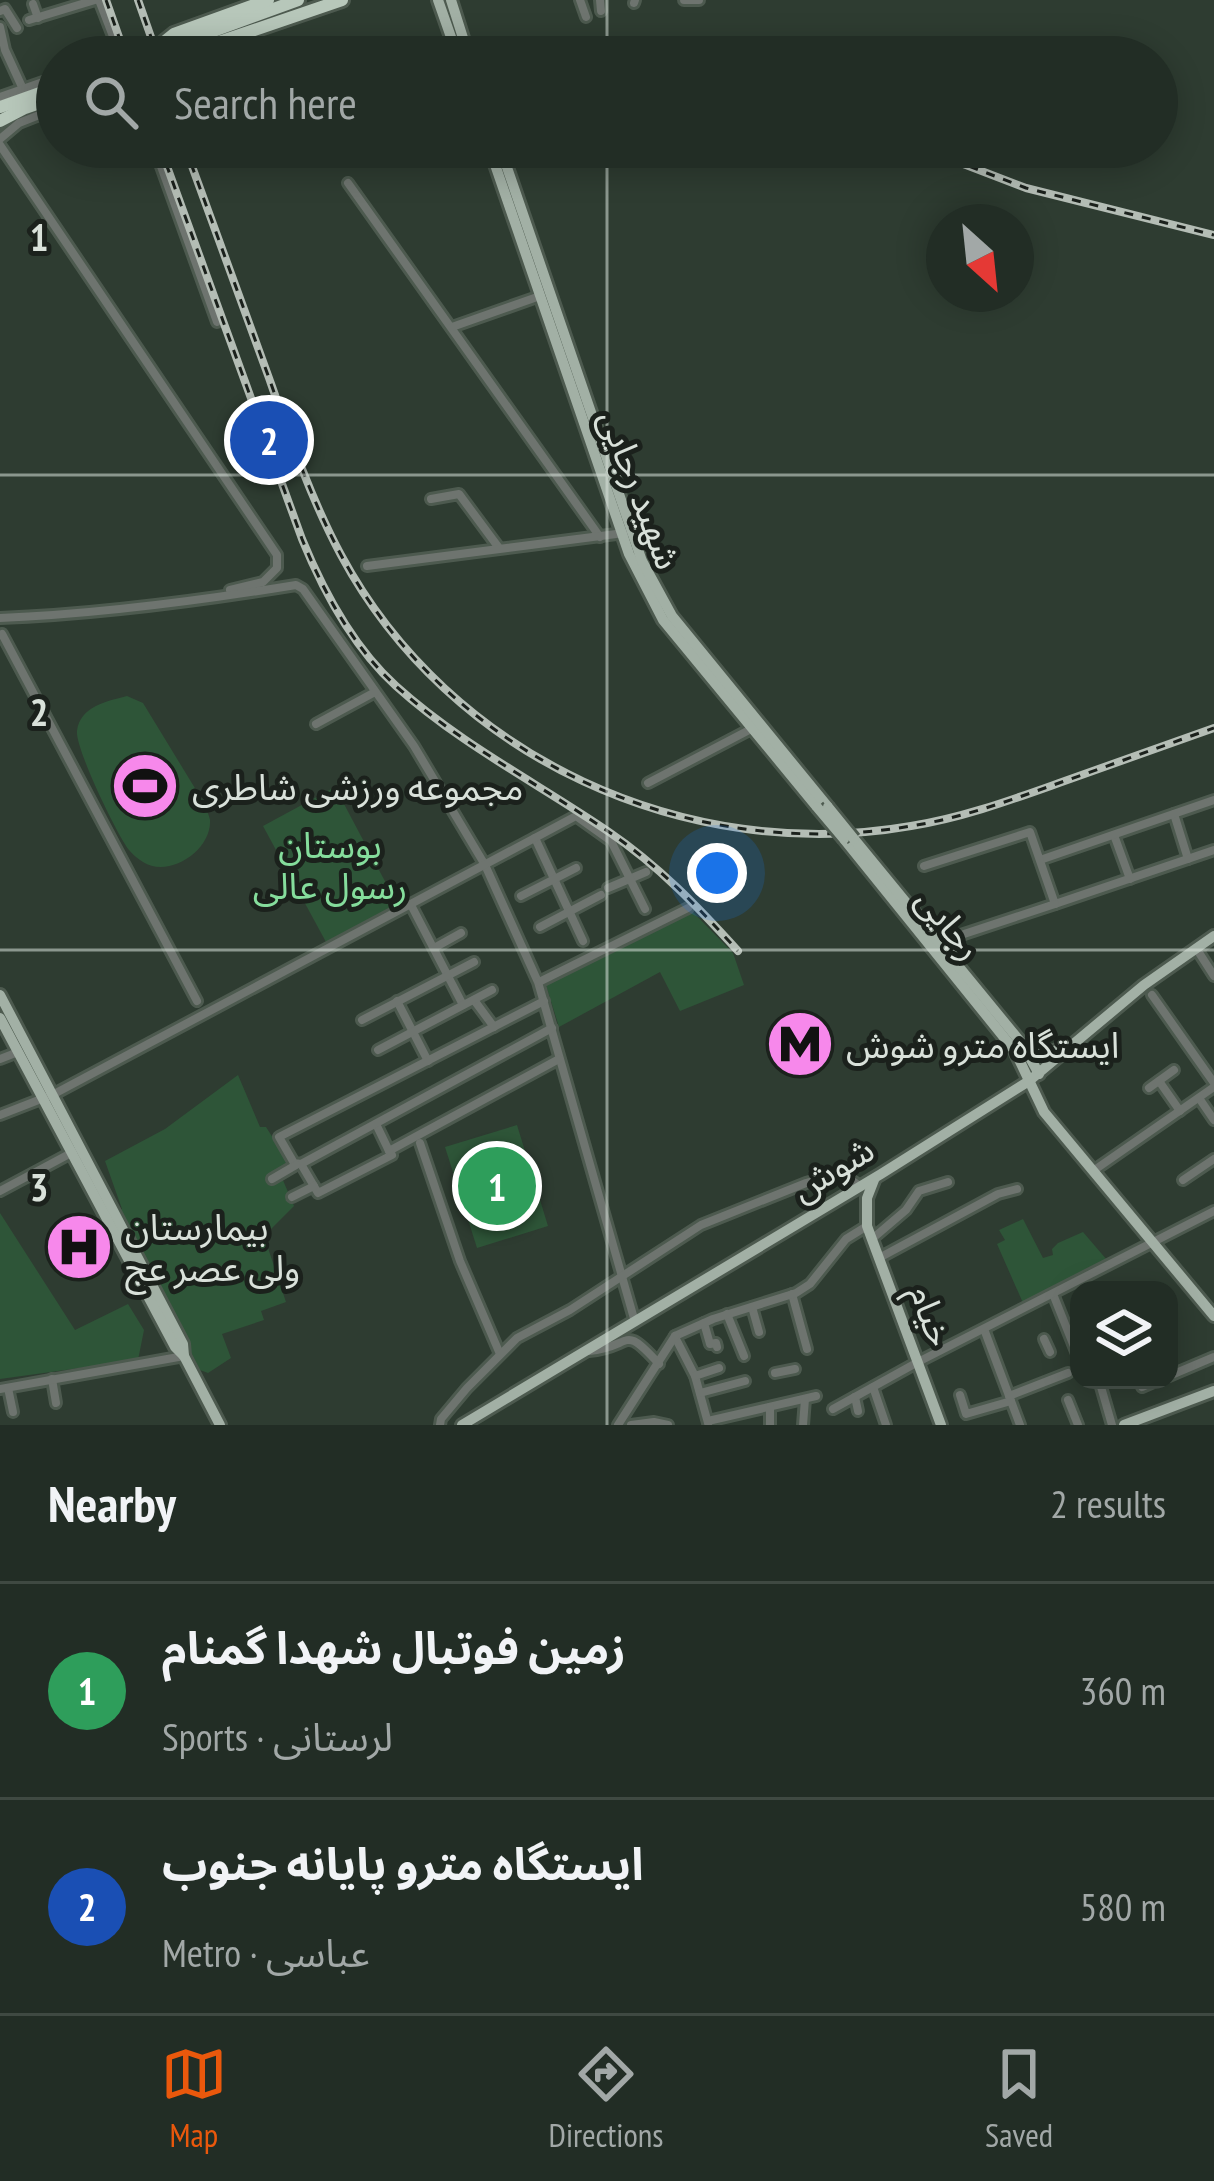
<!DOCTYPE html>
<html lang="en">
<head>
<meta charset="utf-8">
<style>
	body { margin:0; font-family:"PT Sans Narrow","Noto Sans Arabic",sans-serif; background:#2a352d; color:#f1f3f6 }
	.controls { position:absolute; right:36px; bottom:36px; display:grid; overflow:hidden; border-radius:24px; box-shadow:0 6px 30px #0003 }
	.controls button { width:108px; height:108px; display:grid; place-items:center; padding:0; border:0; border-bottom:3px solid #3f4942; background:#222d25; color:#f1f3f6; font:60px sans-serif }
	.compass { position:absolute; left:926px; top:204px; width:108px; height:108px; border-radius:50%; background:#222d25; box-shadow:0 6px 30px #0003; rotate:153deg }
	.you { position:absolute; left:717px; top:873px; width:42px; height:42px; margin:-30px; border:9px solid #fff; border-radius:50%; background:#1a73e8; box-shadow:0 0 0 18px #1a73e833 }
	.badge { display:grid; place-items:center; width:78px; height:78px; border-radius:50%; background:#ea580c; color:#fff; font-size:39px; font-weight:700 }
	.pin { position:absolute; translate:-50% -50%; border:6px solid #fff; box-shadow:0 3px 12px #0006 }
	.list { margin:0; padding:0; list-style:none }
	h2 { display:flex; justify-content:space-between; align-items:center; height:156px; margin:0; padding:0 48px; font-size:51px }
	h2 small { font-size:39px; font-weight:400; color:#a2a8a7 }
	.list li { display:grid; grid-template-columns:78px 1fr auto; gap:36px; align-items:center; box-sizing:border-box; height:216px; padding:0 48px; border-top:3px solid #3f4942 }
	.list b { display:block; font-size:45px; white-space:nowrap }
	.list p { margin:0; font-size:39px; white-space:nowrap; color:#a2a8a7 }
	.list em { font-size:39px; font-style:normal; color:#a2a8a7 }
	.icon { flex:none; width:66px; height:66px; fill:none; stroke:currentColor; stroke-width:2; stroke-linecap:round; stroke-linejoin:round }
	.map { position:relative; flex:none; width:1214px; height:1425px; overflow:hidden }
	.search { position:absolute; background:#222d25; box-shadow:0 6px 30px #0003; left:36px; right:36px; top:36px; height:132px; display:flex; align-items:center; gap:30px; box-sizing:border-box; padding:0 42px; border-radius:66px; color:#a2a8a7; font-size:45px }
	.sheet { height:588px; background:#222d25 }
	nav { display:flex; justify-content:space-around; align-items:center; box-sizing:border-box; height:168px; border-top:3px solid #3f4942; background:#222d25; font-size:33px; color:#a2a8a7 }
	nav a { display:grid; justify-items:center; gap:6px }
	nav .on { color:#ea580c }
	.map>svg:first-child { display:block }
	.green { fill:#2e5538 }
	.lines { fill:none; stroke-linecap:round; stroke-linejoin:round }
	.minor-casing { stroke:#4d5a4f; stroke-width:14 }
	.major-casing { stroke:#4d5a4f; stroke-width:16 }
	.highway-casing { stroke:#4d5a4f; stroke-width:18 }
	.minor { stroke:#6e746f; stroke-width:8 }
	.major { stroke:#a2b0a5; stroke-width:10 }
	.highway { stroke:#b7c7ba; stroke-width:12 }
	.rail-casing { stroke:#b4bdb5; stroke-width:8 }
	.rail { stroke:#1b211c; stroke-width:3; stroke-dasharray:9; stroke-linecap:butt }
	.major-bridge-casing { stroke:#4d5a4f; stroke-width:16; stroke-linecap:butt }
	.highway-bridge-casing { stroke:#4d5a4f; stroke-width:18; stroke-linecap:butt }
	.major-bridge { stroke:#a2b0a5; stroke-width:10 }
	.highway-bridge { stroke:#b7c7ba; stroke-width:12 }
	.grid { fill:none; stroke:#d9e1da; stroke-width:3; stroke-opacity:0.55 }
	.labels { text-anchor:middle; dominant-baseline:central; stroke-width:10; stroke-linejoin:round; paint-order:stroke }
	.street-label { font-size:36px; fill:#d9e1da; stroke:#1b211c }
	.poi-label { font-size:36px; fill:#d9e1da; stroke:#1b211c; text-anchor:start }
	.park-label { font-size:36px; fill:#85dd9c; stroke:#1b211c }
	.grid-label { font-size:39px; text-anchor:middle; font-weight:bold; fill:#d9e1da; stroke:#1b211c; stroke-width:10; stroke-linejoin:round; paint-order:stroke }
</style>
</head>
<body>
<div class="map">
<svg width="1214" height="1425" viewBox="0 0 1214 1425">
	<rect width="100%" height="100%" fill="#2e3c31"/>
	<g class="green">
		<path d="M 127,696 L 143,703 L 204,803 C 205,805 210,818 210,820 C 212,850 169,879 143,862 C 138,859 133,855 129,850 C 117,835 75,748 77,731 C 80,706 108,701 127,696 Z"/>
		<polygon points="335,787 397,904 326,942 263,826"/>
		<polygon points="690,909 733,953 744,985 680,1011 660,972 559,1027 545,982"/>
		<polygon points="238,1075 260,1127 266,1127 273,1138 276,1138 292,1165 279,1171 294,1206 264,1236 286,1302 261,1311 264,1320 222,1334 231,1358 208,1373 200,1370 119,1211 122,1209 105,1161 165,1129"/>
		<polygon points="517,1125 548,1226 477,1248 445,1147"/>
		<polygon points="0,1213 75,1330 128,1304 144,1330 138,1360 0,1379"/>
		<polygon points="1023,1219 1043,1258 1053,1255 1052,1249 1058,1243 1083,1232 1107,1260 1023,1303 997,1244 1005,1240 999,1230"/>
	</g>
	<g class="lines">
		<defs>
			<g id="minor">
				<polyline points="99,0 121,57"/>
				<polyline points="580,0 586,17"/>
				<polyline points="600,0 601,11"/>
				<polyline points="684,0 699,0"/>
				<polyline points="634,3 635,0"/>
				<polyline points="33,4 38,18"/>
				<polyline points="0,11 5,9 17,28"/>
				<polyline points="29,20 95,0"/>
				<polyline points="0,27 5,50 23,89"/>
				<polyline points="0,97 57,77"/>
				<polyline points="0,139 19,123 57,108"/>
				<polyline points="0,145 277,555 277,568 263,582 230,590"/>
				<polyline points="154,147 217,322"/>
				<polyline points="348,183 600,537"/>
				<polyline points="452,327 540,296"/>
				<polyline points="431,499 459,494 499,548"/>
				<polyline points="367,566 624,533"/>
				<path d="M 0,618 C 99,614 198,601 296,585 L 303,589 L 414,746 L 485,865 L 538,982 L 635,1322"/>
				<polyline points="2,634 197,1001"/>
				<polyline points="316,724 375,692"/>
				<polyline points="648,783 753,728"/>
				<polyline points="1174,814 1188,859"/>
				<polyline points="1114,835 1130,879"/>
				<polyline points="535,838 583,941"/>
				<polyline points="1040,860 1214,800"/>
				<polyline points="924,866 1030,832 1055,904 1214,850"/>
				<polyline points="608,888 646,872"/>
				<polyline points="521,896 576,868"/>
				<polyline points="411,905 463,1005"/>
				<polyline points="540,927 601,895"/>
				<polyline points="958,936 1055,904"/>
				<polyline points="434,948 461,933"/>
				<polyline points="1196,948 1214,976"/>
				<polyline points="539,982 688,908"/>
				<polyline points="1152,995 1214,1083"/>
				<polyline points="474,1000 494,1027"/>
				<polyline points="397,1001 428,1061"/>
				<polyline points="544,1001 279,1137 294,1163 301,1164 318,1193 392,1155 389,1151 559,1059"/>
				<polyline points="362,1020 474,962"/>
				<polyline points="378,1050 492,990"/>
				<polyline points="0,1059 18,1052"/>
				<polyline points="1159,1081 1180,1111"/>
				<polyline points="1149,1088 1174,1070"/>
				<polyline points="1199,1098 1214,1120"/>
				<polyline points="0,1115 54,1094 576,816 611,841 645,909"/>
				<polyline points="376,1124 389,1151"/>
				<polyline points="420,1143 460,1261 500,1354"/>
				<polyline points="301,1164 552,1028"/>
				<polyline points="1093,1171 1214,1087"/>
				<polyline points="272,1179 296,1165"/>
				<polyline points="1183,1180 1214,1159"/>
				<polyline points="0,1191 73,1152"/>
				<polyline points="292,1197 314,1186"/>
				<polyline points="872,1239 906,1210 919,1191 948,1182"/>
				<polyline points="879,1258 998,1194 1017,1189"/>
				<polyline points="792,1294 807,1349"/>
				<polyline points="1053,1294 1079,1359"/>
				<polyline points="752,1307 759,1332"/>
				<polyline points="727,1314 744,1356"/>
				<polyline points="704,1323 710,1344 716,1343 717,1347"/>
				<polyline points="984,1329 1020,1425"/>
				<polyline points="675,1336 713,1319 796,1293 810,1284 846,1239 867,1226"/>
				<polyline points="675,1337 695,1376 708,1423"/>
				<polyline points="1044,1339 1050,1352"/>
				<path d="M 589,1351 C 634,1347 621,1322 659,1364"/>
				<polyline points="775,1373 795,1369"/>
				<polyline points="695,1376 719,1368"/>
				<polyline points="1169,1376 1214,1357"/>
				<polyline points="52,1379 56,1403"/>
				<polyline points="1099,1380 1112,1425"/>
				<polyline points="873,1387 886,1425"/>
				<polyline points="1142,1387 1158,1380"/>
				<polyline points="8,1388 13,1412"/>
				<polyline points="0,1389 184,1356"/>
				<polyline points="700,1393 745,1381"/>
				<polyline points="960,1395 966,1414 1011,1401"/>
				<polyline points="1009,1396 1068,1373"/>
				<polyline points="855,1397 858,1411"/>
				<polyline points="1068,1400 1078,1425"/>
				<polyline points="833,1409 918,1362 1214,1211"/>
				<polyline points="708,1421 816,1396"/>
				<polyline points="440,1425 441,1419 467,1388 517,1338 570,1310 701,1225 806,1183 841,1173 860,1186"/>
				<polyline points="618,1425 675,1336"/>
				<polyline points="631,1425 654,1422 668,1425"/>
				<polyline points="770,1425 770,1407"/>
				<polyline points="803,1425 805,1399"/>
			</g>
			<g id="major">
				<polyline points="438,0 458,57"/>
				<polyline points="451,0 469,57"/>
				<polyline points="489,147 629,554 663,620 817,807"/>
				<polyline points="500,147 642,561 672,616 828,807"/>
				<polyline points="844,839 1015,1051 1044,1112 1214,1316"/>
				<polyline points="854,839 1023,1045 1039,1074"/>
				<polyline points="0,995 183,1344 184,1356"/>
				<polyline points="0,1018 175,1347 184,1356 220,1425"/>
				<polyline points="1026,1048 1040,1055 1064,1048"/>
				<polyline points="874,1180 867,1198 867,1226 941,1425"/>
				<polyline points="462,1425 881,1174 1029,1081 1144,985 1214,936"/>
				<polyline points="1124,1425 1214,1391"/>
			</g>
			<g id="highway">
				<polyline points="175,45 298,0"/>
				<polyline points="166,57 164,42 174,34 268,0"/>
				<polyline points="175,57 342,0"/>
				<polyline points="0,107 57,87"/>
				<polyline points="0,121 25,108 57,97"/>
			</g>
		</defs>
		<use href="#minor" class="minor-casing"/>
		<use href="#major" class="major-casing"/>
		<use href="#highway" class="highway-casing"/>
		<use href="#minor" class="minor"/>
		<use href="#major" class="major"/>
		<use href="#highway" class="highway"/>
		<defs>
			<g id="rail">
				<polyline points="106,0 126,57"/>
				<polyline points="138,0 158,57"/>
				<path d="M 160,147 L 302,539 C 324,593 353,647 396,686 C 460,744 539,784 609,832 C 659,866 698,907 738,951"/>
				<path d="M 185,147 C 213,224 241,301 269,378 C 290,438 311,499 341,555 C 450,758 687,865 911,826 C 962,818 1011,800 1059,783 C 1111,765 1162,746 1214,728"/>
				<polyline points="919,147 1026,188 1214,235"/>
			</g>
		</defs>
		<use href="#rail" class="rail-casing"/>
		<use href="#rail" class="rail"/>
		<defs>
			<g id="major-bridge">
				<polyline points="817,807 844,839"/>
				<polyline points="828,807 854,839"/>
			</g>
			<polyline id="highway-bridge" points="141,57 175,45"/>
		</defs>
		<use href="#major-bridge" class="major-bridge-casing"/>
		<use href="#highway-bridge" class="highway-bridge-casing"/>
		<use href="#major-bridge" class="major-bridge"/>
		<use href="#highway-bridge" class="highway-bridge"/>
	</g>
	<path class="grid" d="M 607,0 L 607,57M 607,147 L 607,1425M 0,475 L 1214,475M 0,950 L 1214,950"/>
	<defs>
		<symbol id="stadium-disc" viewBox="-11 -11 22 22"><circle r="9.5" fill="#f788eb" stroke="#1b211c"/><path d="M0-5a6.5 5 0 1 0 0 10a6.5 5 0 1 0 0-10ZM-3.5-1.8h7v3.6h-7Z" fill="#111"/></symbol>
		<symbol id="metro-disc" viewBox="-11 -11 22 22"><circle r="9.5" fill="#f788eb" stroke="#1b211c"/><path d="M-5.5 5V-5H-3L0 0L3-5H5.5V5H3V-.5L0 4L-3-.5V5Z" fill="#111"/></symbol>
		<symbol id="hospital-disc" viewBox="-11 -11 22 22"><circle r="9.5" fill="#f788eb" stroke="#1b211c"/><path d="M-5-5h3v3.5h4V-5h3V5h-3V1.5h-4V5h-3Z" fill="#111"/></symbol>
	</defs>
	<g fill-rule="evenodd">
		<use href="#stadium-disc" x="107" y="748" width="76" height="76"/>
		<use href="#metro-disc" x="762" y="1006" width="76" height="76"/>
		<use href="#hospital-disc" x="41" y="1209" width="76" height="76"/>
	</g>
	<g class="labels">
		<g class="street-label">
			<text transform="translate(641 489) rotate(69)">شهید رجایی</text>
			<text transform="translate(950 923) rotate(51)">رجایی</text>
			<text transform="translate(832 1168) rotate(-31)">شوش</text>
			<text transform="translate(932 1315) rotate(69)">خیام</text>
		</g>
		<g class="poi-label">
			<text x="192" y="786">مجموعه ورزشی شاطری</text>
			<text x="846" y="1044">ایستگاه مترو شوش</text>
			<text x="125" y="1226">بیمارستان<tspan x="125" dy="41">ولی عصر عج</tspan></text>
		</g>
		<g class="park-label">
			<text x="330" y="844">بوستان<tspan x="330" dy="41">رسول عالی</tspan></text>
		</g>
	</g>
	<g class="grid-label">
		<text x="39" y="251">1</text>
		<text x="39" y="726">2</text>
		<text x="39" y="1201">3</text>
	</g>
</svg>
<div class="controls">
<button><svg class="icon" aria-label="layers" viewBox="0 0 24 24"><path d="M12 4l9 5-9 5-9-5zM3 14l9 5 9-5"/></svg></button>
</div>
<svg class="compass" viewBox="-18 -18 36 36"><path d="M0-13l5 13h-10z" fill="#e53935"/><path d="M0 13l5-13h-10z" fill="#a2a8a7"/></svg>
<div class="you"></div>
<div class="pin badge" style="left:497px;top:1186px;background:#2e9e5b">1</div>
<div class="pin badge" style="left:269px;top:440px;background:#1a4fb4">2</div>
<div class="search"><svg class="icon" aria-label="search" viewBox="0 0 24 24"><circle cx="10" cy="10" r="6"/><path d="M15 15l6 6"/></svg>Search here</div>
</div>
<section class="sheet">
<h2>Nearby<small>2 results</small></h2>
<ul class="list">
<li><span class="badge" style="background:#2e9e5b">1</span><div><b>زمین فوتبال شهدا گمنام</b><p>Sports · لرستانی</p></div><em>360 m</em></li>
<li><span class="badge" style="background:#1a4fb4">2</span><div><b>ایستگاه مترو پایانه جنوب</b><p>Metro · عباسی</p></div><em>580 m</em></li>
</ul>
</section>
<nav>
<a class="on"><svg class="icon" aria-label="map" viewBox="0 0 24 24"><path d="M3 6l6-2 6 2 6-2v14l-6 2-6-2-6 2zM9 4v14M15 6v14"/></svg>Map</a>
<a><svg class="icon" aria-label="directions" viewBox="0 0 24 24"><path d="M12 3l9 9-9 9-9-9zM9 14v-3h6M13 9l2 2-2 2"/></svg>Directions</a>
<a><svg class="icon" aria-label="saved" viewBox="0 0 24 24"><path d="M7 4h10v16l-5-4-5 4z"/></svg>Saved</a>
</nav>
</body>
</html>
